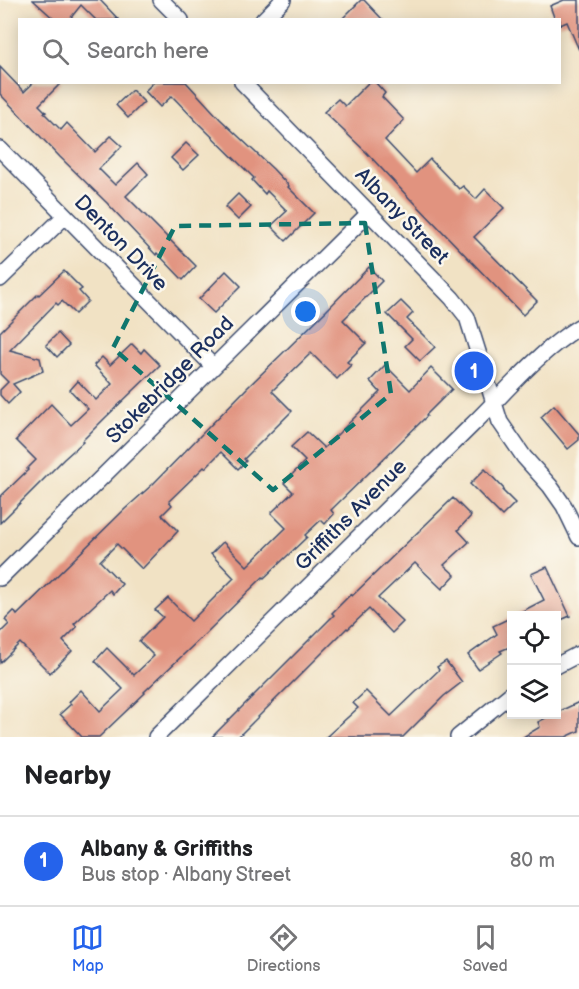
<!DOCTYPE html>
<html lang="en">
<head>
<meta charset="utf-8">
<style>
	body { margin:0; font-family:"Balsamiq Sans",sans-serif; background:#f2f2f2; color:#202124 }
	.controls { position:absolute; right:18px; bottom:18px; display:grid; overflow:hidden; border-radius:0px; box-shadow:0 3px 15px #0003 }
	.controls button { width:54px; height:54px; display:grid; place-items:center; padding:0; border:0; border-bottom:2px solid #e0e0e0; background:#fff; color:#202124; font:30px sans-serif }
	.you { position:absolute; left:306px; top:312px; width:21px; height:21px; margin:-15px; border:4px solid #fff; border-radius:50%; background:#1a73e8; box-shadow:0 0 0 9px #1a73e833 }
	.badge { display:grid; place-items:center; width:39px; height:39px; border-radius:50%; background:#2563eb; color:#fff; font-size:20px; font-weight:700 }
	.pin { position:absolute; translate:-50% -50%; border:3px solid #fff; box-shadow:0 2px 6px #0006 }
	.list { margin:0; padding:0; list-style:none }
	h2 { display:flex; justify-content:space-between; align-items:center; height:78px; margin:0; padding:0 24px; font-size:26px }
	h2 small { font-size:20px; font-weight:400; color:#757577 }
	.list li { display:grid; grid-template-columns:39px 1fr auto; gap:18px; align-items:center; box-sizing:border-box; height:90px; padding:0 24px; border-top:2px solid #e0e0e0 }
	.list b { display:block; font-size:22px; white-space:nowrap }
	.list p { margin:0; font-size:20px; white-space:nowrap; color:#757577 }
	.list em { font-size:20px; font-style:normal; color:#757577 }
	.icon { flex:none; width:33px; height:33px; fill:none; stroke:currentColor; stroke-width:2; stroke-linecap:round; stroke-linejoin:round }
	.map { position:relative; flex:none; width:579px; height:737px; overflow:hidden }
	.search { position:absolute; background:#fff; box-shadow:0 3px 15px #0003; left:18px; right:18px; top:18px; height:66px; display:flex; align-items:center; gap:15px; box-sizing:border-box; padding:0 21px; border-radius:0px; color:#757577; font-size:22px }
	.sheet { height:168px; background:#fff }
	nav { display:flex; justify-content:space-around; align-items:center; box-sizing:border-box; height:84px; border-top:2px solid #e0e0e0; background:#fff; font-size:16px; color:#757577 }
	nav a { display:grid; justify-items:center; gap:3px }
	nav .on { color:#2563eb }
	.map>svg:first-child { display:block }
	.building { fill:#e1937f }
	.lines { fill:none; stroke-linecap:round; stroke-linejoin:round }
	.minor-casing { stroke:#3b4a6d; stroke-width:18 }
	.minor { stroke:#fff; stroke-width:15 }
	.marked { fill:none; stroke:#0f766e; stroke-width:4.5; stroke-dasharray:12 8; stroke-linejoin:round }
	.labels { text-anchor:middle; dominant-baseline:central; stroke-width:5; stroke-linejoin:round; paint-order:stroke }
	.street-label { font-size:21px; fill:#1b2f5e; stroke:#fbf7ec }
</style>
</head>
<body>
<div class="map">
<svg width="579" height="737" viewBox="0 0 579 737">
	<rect width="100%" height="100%" fill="#fbf7ec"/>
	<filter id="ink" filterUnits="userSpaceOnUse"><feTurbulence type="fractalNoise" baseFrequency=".0167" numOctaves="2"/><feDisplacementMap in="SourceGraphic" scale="12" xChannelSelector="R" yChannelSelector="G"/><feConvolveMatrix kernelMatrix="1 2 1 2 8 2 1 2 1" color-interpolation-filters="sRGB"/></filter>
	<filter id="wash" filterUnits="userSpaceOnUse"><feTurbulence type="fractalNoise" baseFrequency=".008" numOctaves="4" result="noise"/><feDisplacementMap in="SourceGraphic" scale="24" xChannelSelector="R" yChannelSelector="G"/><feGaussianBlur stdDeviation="1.35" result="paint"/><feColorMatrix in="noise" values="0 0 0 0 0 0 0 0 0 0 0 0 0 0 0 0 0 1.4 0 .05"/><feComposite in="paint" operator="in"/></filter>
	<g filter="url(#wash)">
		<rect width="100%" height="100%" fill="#f1e2c4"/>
		<g id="blocks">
			<g class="building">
				<polygon points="33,0 100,0 119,20 96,20 81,5 69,20 55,20"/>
				<polygon points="361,0 364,0 383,20 341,20"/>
				<polygon points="564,0 579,0 579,50 567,22 560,25 560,20 555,20 550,6"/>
				<polygon points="0,67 24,92 34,82 62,82 39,105 46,112 44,113 61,130 67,123 95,152 111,136 122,146 99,169 115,185 138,163 148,174 126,196 196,266 183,280 157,253 156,255 107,203 60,157 0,94"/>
				<polygon points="154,82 186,82 220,119 273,169 289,186 288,187 314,213 286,241 271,226 287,211 267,191 265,194 252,180 254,178 199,124 172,96 160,107 145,91"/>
				<polygon points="369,82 375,82 385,93 382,97 404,120 385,140 416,173 430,159 459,189 463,186 476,199 485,189 504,208 474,237 537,301 523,315 412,200 411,200 366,152 324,112 338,99 345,106"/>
				<polygon points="132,90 144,102 128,118 116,105"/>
				<polygon points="186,143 199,155 183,170 171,158"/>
				<polygon points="238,194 251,207 238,220 225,207"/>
				<polygon points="369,267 382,281 343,320 366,343 347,362 351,365 337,379 311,353 272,391 292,411 244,459 246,461 238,469 221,452 205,468 204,467 169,501 172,505 162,515 178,531 142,569 117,544 100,561 122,584 113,594 110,590 74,624 77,627 63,641 72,651 50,673 20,643 0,663 0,633 9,624 5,620 14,611 17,615 125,509 153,484 247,388 326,311"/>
				<polygon points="64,271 82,289 79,291 88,301 75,314 62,301 58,305 56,303 10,350 40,358 43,371 13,384 20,392 8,404 0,395 0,390 8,382 0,374 0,332 38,294 39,295"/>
				<polygon points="226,271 241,286 214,313 199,299"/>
				<polygon points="401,301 413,313 407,319 435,347 420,361 405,346 412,339 387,314"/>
				<polygon points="58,333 69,345 57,357 46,345"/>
				<polygon points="132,344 141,353 144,349 160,365 106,417 82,441 83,442 64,459 0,523 0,497 28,470 27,469 36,460 16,440 51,404 71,425 88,409 70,390 78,381 96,400 112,384 94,365 102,357 110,365"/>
				<polygon points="385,365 410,390 431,368 452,389 426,415 427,416 331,510 334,514 325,524 321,520 305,535 307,537 264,578 263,577 201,638 144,692 145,693 99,737 82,737 60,714 71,704 69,702 81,690 100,711 123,689 95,661 107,648 134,675 154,656 139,641 163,617 155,610 168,598 191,621 234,578 211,554 223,542 247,566 286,528 271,513 293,492 284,483 305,461 291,447 307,432 324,448 380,392 370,381"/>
				<polygon points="554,405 579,434 579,440 568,449 541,417"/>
				<polygon points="485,469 504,489 503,491 515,503 502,516 470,484"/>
				<polygon points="453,498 471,516 458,530 469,542 444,565 455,575 442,589 415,563 378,598 403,622 392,633 369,609 348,629 347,628 238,737 212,737 334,615 332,613 351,594 352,596"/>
				<polygon points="547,567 570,616 556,622 556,615 515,615 544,600 531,574"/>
				<polygon points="512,617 512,646 500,651 502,653 478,669 468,655 497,634 493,626"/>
				<polygon points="446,661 462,682 444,696 403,737 326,737 358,708 353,703 366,691 391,716 439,670 437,667"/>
				<polygon points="579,702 579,731 566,737 523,737 540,727 538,722 553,714 556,714 556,713"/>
			</g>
		</g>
	</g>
	<g filter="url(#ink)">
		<use href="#blocks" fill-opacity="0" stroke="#3b4a6d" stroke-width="1.5"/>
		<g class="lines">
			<defs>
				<g id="minor">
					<polyline points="161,0 181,20"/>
					<polyline points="263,20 283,0"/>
					<polyline points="242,82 452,298 467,317 500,422 524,457 550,486 564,506 579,537"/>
					<polyline points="0,149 213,366"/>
					<polyline points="0,279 65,216"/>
					<polyline points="0,578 369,213"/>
					<polyline points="556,666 579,654"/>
					<path d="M 156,737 L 471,426 C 506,392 537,353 579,327"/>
					<polyline points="458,737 512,693"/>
				</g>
			</defs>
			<use href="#minor" class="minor-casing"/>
			<use href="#minor" class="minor"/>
		</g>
	</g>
	<path class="marked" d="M 365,223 L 391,394 L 273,490 L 113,348 L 175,226 Z"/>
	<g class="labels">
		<g class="street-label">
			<text transform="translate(402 216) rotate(46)">Albany Street</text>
			<text transform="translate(121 243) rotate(46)">Denton Drive</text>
			<text transform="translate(170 380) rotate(-45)">Stokebridge Road</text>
			<text transform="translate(351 515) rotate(-45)">Griffiths Avenue</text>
		</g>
	</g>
</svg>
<div class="controls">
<button><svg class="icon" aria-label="locate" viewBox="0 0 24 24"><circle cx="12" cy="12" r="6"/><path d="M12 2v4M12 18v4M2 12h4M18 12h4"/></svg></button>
<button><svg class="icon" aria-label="layers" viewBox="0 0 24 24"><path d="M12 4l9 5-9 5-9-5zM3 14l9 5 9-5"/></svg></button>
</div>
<div class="you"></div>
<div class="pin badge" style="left:474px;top:371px">1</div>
<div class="search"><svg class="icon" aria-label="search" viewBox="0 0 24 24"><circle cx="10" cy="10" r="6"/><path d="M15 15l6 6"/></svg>Search here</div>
</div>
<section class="sheet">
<h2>Nearby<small></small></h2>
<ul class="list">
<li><span class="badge">1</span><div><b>Albany &amp; Griffiths</b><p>Bus stop · Albany Street</p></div><em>80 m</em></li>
</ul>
</section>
<nav>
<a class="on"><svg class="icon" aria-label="map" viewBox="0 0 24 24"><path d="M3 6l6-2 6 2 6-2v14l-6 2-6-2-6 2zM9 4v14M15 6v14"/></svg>Map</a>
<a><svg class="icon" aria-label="directions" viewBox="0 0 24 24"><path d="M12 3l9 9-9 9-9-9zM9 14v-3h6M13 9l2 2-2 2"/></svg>Directions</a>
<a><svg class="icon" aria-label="saved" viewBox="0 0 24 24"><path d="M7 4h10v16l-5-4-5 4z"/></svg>Saved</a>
</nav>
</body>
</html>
